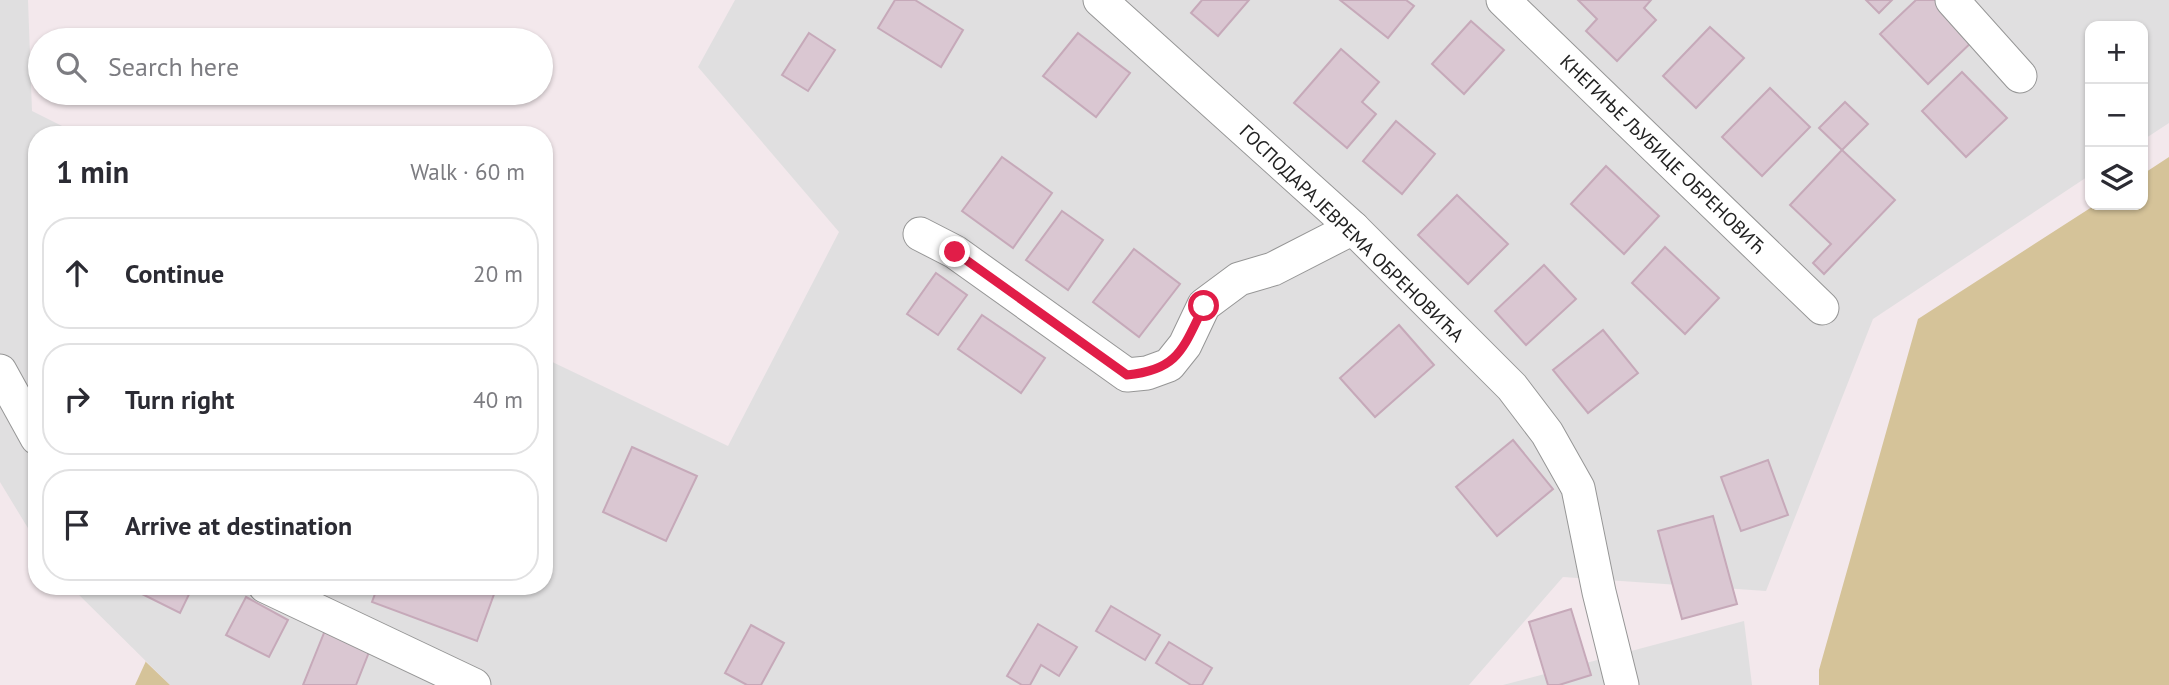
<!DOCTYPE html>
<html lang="en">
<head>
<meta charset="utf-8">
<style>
	body { margin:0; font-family:"PT Sans",sans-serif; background:#f2f2f3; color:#2b2b33 }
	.controls { position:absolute; right:21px; top:21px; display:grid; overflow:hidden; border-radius:14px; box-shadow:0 2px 5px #0004 }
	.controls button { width:63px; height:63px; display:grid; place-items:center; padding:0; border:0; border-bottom:2px solid #e1e1e2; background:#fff; color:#2b2b33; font:35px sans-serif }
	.stop { position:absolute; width:21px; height:21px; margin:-16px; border:5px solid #e11d48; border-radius:50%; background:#fff }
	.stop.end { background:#e11d48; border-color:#fff; box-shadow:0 2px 7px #0008 }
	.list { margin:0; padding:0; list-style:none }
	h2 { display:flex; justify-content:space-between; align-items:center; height:91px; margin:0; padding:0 28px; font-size:30px }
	h2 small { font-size:23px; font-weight:400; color:#7c7c81 }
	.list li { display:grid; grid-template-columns:46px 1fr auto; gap:21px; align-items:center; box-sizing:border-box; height:112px; margin:0 14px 14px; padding:0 14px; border:2px solid #e1e1e2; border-radius:28px }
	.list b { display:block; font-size:26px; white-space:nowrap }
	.list em { font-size:23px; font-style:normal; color:#7c7c81 }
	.icon { flex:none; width:38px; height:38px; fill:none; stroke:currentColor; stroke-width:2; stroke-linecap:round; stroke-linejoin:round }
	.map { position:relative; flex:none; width:2169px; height:685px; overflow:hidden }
	.search { position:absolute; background:#fff; box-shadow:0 2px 5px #0004; left:28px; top:28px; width:525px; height:77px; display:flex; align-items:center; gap:18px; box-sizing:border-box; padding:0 24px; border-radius:38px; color:#7c7c81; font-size:26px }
	.panel { position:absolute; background:#fff; box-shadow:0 2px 5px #0004; left:28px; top:126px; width:525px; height:469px; border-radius:28px }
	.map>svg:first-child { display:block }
	.residential { fill:#e0dfe0 }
	.forest { fill:#d5c399 }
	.building { fill:#dac7d2; stroke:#c6a9b9; stroke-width:2 }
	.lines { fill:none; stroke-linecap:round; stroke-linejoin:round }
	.street-casing { stroke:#969696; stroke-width:35 }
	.street { stroke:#fff; stroke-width:33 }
	.route { stroke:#e11d48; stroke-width:9 }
	.labels { text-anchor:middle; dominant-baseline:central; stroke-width:5; stroke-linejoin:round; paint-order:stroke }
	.street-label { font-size:19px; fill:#222; stroke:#fff }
</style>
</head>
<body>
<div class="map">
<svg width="2169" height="685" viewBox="0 0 2169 685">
	<rect width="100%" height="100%" fill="#f3e8ec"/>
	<g class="residential">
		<polygon points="0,0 28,0 32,111 80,135 37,135 37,543 0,482"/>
		<polygon points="735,0 2169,0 2169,123 2143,140 2143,26 2090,26 2090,175 1873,319 1766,591 1563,577 1469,685 170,685 70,586 544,586 544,358 728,446 839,232 698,67"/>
		<polygon points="1744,621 1752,685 1503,685"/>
	</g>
	<g class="forest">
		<polygon points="2169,157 2169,685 1819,685 1819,670 1918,319 2095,205 2143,205 2143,174"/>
		<polygon points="146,661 146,662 170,685 135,685"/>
	</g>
	<g class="building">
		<polygon points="895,0 915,0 963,30 941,67 878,28"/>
		<polygon points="1202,0 1249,0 1218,36 1191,13"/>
		<polygon points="1340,0 1406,0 1414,6 1388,38"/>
		<polygon points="1578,0 1651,0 1644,8 1656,20 1617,61 1586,31 1597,19"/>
		<polygon points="1866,0 1892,0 1879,13"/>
		<polygon points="1916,0 1941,0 1977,37 1928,84 1880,34"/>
		<polygon points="1471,21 1504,50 1464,94 1432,64"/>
		<polygon points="1710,27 1744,58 1696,108 1663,76"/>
		<polygon points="809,33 835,50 808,91 782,75"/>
		<polygon points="1078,33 1130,73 1096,117 1043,76"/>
		<polygon points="1341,49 1379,82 1362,102 1376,114 1347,148 1294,103"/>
		<polygon points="1962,72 2007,118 1966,157 1922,111"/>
		<polygon points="1770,88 1810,127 1762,176 1722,137"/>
		<polygon points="1845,102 1868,124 1842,150 1819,128"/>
		<polygon points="1396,121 1435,154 1402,194 1363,161"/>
		<polygon points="1842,150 1895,200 1824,274 1813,263 1831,244 1790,205"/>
		<polygon points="1002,157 1052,193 1013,248 962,211"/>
		<polygon points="1606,166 1659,216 1624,254 1571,204"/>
		<polygon points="1457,195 1508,244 1468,284 1418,235"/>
		<polygon points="1062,211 1103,240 1068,290 1026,260"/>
		<polygon points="1665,247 1719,298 1685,334 1632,283"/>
		<polygon points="1134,249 1180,284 1139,337 1093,302"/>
		<polygon points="1544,265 1576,299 1526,345 1495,311"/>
		<polygon points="936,273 967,295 938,335 907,314"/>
		<polygon points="982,315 1045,358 1021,393 958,349"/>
		<polygon points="1399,325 1434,365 1375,417 1340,378"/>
		<polygon points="1603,330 1638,373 1588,413 1553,370"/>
		<polygon points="1513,440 1553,489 1497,536 1456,487"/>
		<polygon points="632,447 697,476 666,541 603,512"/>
		<polygon points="1768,460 1788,515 1741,531 1721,477"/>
		<polygon points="1713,516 1737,604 1682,619 1658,531"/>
		<polygon points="141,586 193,586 180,613 138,592"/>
		<polygon points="378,586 497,586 477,641 372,602"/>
		<polygon points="246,597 288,620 269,657 226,635"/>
		<polygon points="1111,606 1160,635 1145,660 1096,631"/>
		<polygon points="1571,609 1591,675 1559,685 1548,685 1529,622"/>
		<polygon points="1038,624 1077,647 1059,676 1041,665 1030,685 1022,685 1007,676"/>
		<polygon points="751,625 784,643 761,685 747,685 725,673"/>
		<polygon points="326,628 371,647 356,685 303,685"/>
		<polygon points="1169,642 1212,668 1202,685 1191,685 1156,663"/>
	</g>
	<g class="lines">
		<defs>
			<g id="street">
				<polyline points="1100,0 1353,228 1512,387 1547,433 1578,488 1599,592 1622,685"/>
				<polyline points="1503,0 1822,308"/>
				<polyline points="1952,0 2020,76"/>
				<polyline points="920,234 955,252 1127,375 1147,373 1169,365 1185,345 1204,305 1239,279 1273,269 1353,228"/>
				<polyline points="0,371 37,438"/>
				<polyline points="265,586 474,685"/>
			</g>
		</defs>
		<use href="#street" class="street-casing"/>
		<use href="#street" class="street"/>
	</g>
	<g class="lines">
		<path class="route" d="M 955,252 L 1127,375 C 1179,370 1183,348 1204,306"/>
	</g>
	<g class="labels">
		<g class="street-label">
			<text transform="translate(1663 154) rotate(44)">КНЕГИЊЕ ЉУБИЦЕ ОБРЕНОВИЋ</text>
			<text transform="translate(1352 233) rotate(44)">ГОСПОДАРА ЈЕВРЕМА ОБРЕНОВИЋА</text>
		</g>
	</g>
</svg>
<div class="controls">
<button>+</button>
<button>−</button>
<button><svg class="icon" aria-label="layers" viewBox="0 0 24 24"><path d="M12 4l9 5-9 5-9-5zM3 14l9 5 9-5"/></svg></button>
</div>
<div class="stop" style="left:1204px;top:306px"></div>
<div class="stop end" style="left:955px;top:252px"></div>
<div class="search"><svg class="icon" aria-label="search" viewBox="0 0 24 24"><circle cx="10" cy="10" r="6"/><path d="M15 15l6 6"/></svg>Search here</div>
<section class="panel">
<h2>1 min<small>Walk · 60 m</small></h2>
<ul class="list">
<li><svg class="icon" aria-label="ahead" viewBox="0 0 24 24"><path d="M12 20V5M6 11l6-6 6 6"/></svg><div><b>Continue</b></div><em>20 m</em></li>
<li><svg class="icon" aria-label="right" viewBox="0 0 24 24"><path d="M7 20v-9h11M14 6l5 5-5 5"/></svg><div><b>Turn right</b></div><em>40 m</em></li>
<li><svg class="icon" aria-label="arrive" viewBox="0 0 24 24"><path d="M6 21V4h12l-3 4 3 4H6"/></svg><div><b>Arrive at destination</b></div></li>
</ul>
</section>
</div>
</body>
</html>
